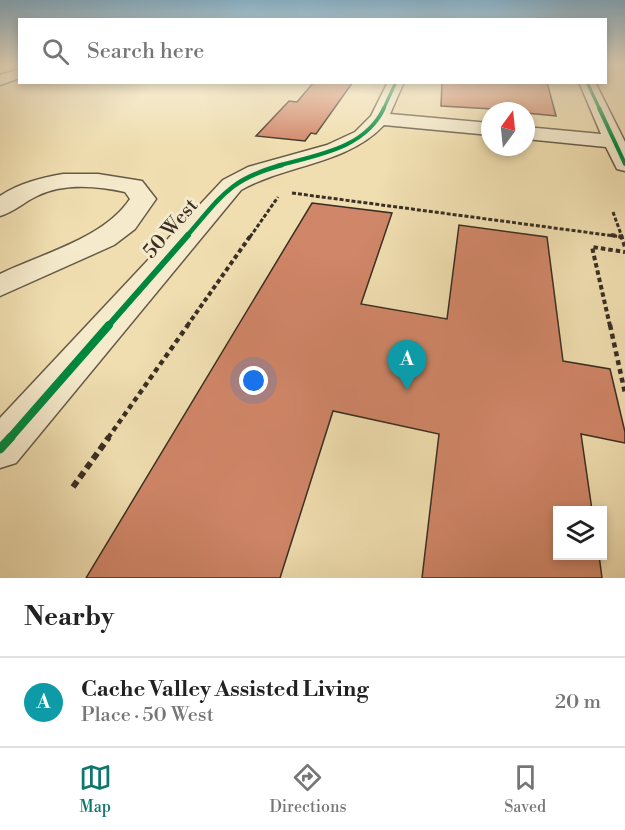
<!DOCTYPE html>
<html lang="en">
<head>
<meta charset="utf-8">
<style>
	body { margin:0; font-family:"Libre Bodoni",serif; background:#f6f6f6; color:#222 }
	.controls { position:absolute; right:18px; bottom:18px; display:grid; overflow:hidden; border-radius:0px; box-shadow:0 3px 9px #0003 }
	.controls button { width:54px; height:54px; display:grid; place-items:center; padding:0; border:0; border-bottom:2px solid #e0e0e0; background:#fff; color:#222; font:30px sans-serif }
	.compass { position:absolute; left:481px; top:102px; width:54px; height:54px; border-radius:50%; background:#fff; box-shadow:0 3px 9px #0003; rotate:15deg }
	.you { position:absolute; left:254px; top:381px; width:21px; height:21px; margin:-15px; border:4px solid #fff; border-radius:50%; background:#1a73e8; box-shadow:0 0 0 9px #1a73e833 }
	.badge { display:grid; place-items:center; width:39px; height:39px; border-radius:50%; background:#0f766e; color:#fff; font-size:20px; font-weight:700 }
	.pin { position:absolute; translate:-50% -50px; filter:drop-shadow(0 2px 3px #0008) }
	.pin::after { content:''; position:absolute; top:32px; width:21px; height:18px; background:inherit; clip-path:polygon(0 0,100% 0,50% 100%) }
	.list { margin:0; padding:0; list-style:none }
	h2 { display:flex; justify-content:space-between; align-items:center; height:78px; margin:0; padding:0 24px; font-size:26px }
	h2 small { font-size:20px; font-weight:400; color:#767676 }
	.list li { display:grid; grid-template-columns:39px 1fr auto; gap:18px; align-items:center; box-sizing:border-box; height:90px; padding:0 24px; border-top:2px solid #e0e0e0 }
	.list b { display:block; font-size:22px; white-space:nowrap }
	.list p { margin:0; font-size:20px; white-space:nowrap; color:#767676 }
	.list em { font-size:20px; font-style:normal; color:#767676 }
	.icon { flex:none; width:33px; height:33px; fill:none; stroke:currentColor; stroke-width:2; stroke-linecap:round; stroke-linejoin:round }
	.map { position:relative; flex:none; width:625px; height:578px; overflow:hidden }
	.search { position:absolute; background:#fff; box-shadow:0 3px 9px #0003; left:18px; right:18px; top:18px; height:66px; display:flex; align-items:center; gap:15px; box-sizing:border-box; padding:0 21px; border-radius:0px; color:#767676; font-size:22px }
	.sheet { height:168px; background:#fff }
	nav { display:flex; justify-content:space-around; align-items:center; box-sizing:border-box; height:84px; border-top:2px solid #e0e0e0; background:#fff; font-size:16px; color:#767676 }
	nav a { display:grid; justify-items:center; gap:3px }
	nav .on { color:#0f766e }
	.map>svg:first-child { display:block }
	.building { fill:#d08668; stroke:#392f24; stroke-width:1.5 }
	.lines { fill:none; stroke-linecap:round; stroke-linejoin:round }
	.minor-casing { stroke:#675b47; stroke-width:3 }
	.path-far3 { stroke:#392f24; stroke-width:3; stroke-dasharray:4 2; stroke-linecap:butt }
	.path-far2 { stroke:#392f24; stroke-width:4; stroke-dasharray:4.5 3; stroke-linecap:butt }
	.path-far1 { stroke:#392f24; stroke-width:4.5; stroke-dasharray:5 4; stroke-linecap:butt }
	.path { stroke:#392f24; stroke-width:6; stroke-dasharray:7 4.5; stroke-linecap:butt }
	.minor { fill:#f5eacc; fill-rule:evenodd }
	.cycleway-far5-casing { stroke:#f5eacc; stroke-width:4.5 }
	.cycleway-far4-casing { stroke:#f5eacc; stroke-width:6 }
	.cycleway-far3-casing { stroke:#f5eacc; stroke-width:8 }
	.cycleway-far2-casing { stroke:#f5eacc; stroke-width:10 }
	.cycleway-far1-casing { stroke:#f5eacc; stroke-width:11 }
	.cycleway-casing { stroke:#f5eacc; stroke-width:13 }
	.cycleway-far5 { stroke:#00873e; stroke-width:3 }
	.cycleway-far4 { stroke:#00873e; stroke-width:4 }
	.cycleway-far3 { stroke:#00873e; stroke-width:4.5 }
	.cycleway-far2 { stroke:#00873e; stroke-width:6 }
	.cycleway-far1 { stroke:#00873e; stroke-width:8 }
	.cycleway { stroke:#00873e; stroke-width:9 }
	.labels { text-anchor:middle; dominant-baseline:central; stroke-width:6; stroke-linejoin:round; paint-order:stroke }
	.street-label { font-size:20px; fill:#392f24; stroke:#f5eacc }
</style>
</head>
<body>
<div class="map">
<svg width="625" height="578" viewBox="0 0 625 578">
	<rect width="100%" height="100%" fill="#f0deb0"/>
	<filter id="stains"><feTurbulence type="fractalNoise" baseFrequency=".00333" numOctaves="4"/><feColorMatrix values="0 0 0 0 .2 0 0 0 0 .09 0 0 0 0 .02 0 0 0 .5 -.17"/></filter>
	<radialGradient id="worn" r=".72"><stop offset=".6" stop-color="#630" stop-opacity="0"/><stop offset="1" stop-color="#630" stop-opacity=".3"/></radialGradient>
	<g class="building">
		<polygon points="314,82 353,82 316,134 311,133 305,141 256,136 289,101 297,102"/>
		<polygon points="442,82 547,82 556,116 526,113 526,111 441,106"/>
		<polygon points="312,203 392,213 361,304 447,319 459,225 547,237 563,361 610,369 625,432 625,443 581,434 592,510 558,510 558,555 599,555 602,578 422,578 439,434 333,411 280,578 86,578"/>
	</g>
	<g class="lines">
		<defs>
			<g id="minor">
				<polygon points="20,69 20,78 0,85 0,75"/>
				<path d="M 388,82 L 404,82 L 390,114 L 490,123 L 490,135 L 384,125 C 346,165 287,164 241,190 L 16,463 L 0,468 L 0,418 L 223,180 L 248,167 L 327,145 L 355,132 L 371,116 Z"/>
				<polygon points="579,82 595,82 625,142 625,171 617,169 606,147 526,139 526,127 601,134"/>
				<path d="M 63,174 L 98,174 L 142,181 L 156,199 L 135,229 L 114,245 L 0,296 L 0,274 C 43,253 103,239 130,199 L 125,192 C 97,186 63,183 37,196 C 24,202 14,212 0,216 L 0,196 C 19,183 41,178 63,174 Z"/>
			</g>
		</defs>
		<use href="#minor" class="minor-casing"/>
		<g class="path-far3">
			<polyline points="292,193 622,237"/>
			<polyline points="613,212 622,237"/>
			<polyline points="250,237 278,197"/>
		</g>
		<g class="path-far2">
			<polyline points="611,235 622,237"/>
			<polyline points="621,235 625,247"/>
			<polyline points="187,326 251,235"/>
			<polyline points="610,326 592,247 625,252"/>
		</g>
		<g class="path-far1">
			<polyline points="610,325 625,393"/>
			<polyline points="108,438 188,325"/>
		</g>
		<polyline class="path" points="73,487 109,437"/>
		<use href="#minor" class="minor"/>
		<defs>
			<g id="cycleway-far5">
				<polyline points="587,82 600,110"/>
				<polyline points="383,110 396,82"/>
			</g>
			<g id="cycleway-far4">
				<polyline points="599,108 625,164"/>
				<path d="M 277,166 C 316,155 365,149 384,108"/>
			</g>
			<path id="cycleway-far3" d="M 186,237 C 221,197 229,179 282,165"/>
			<polyline id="cycleway-far2" points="108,326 188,235"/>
			<polyline id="cycleway-far1" points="10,438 109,325"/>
			<polyline id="cycleway" points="0,449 11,437"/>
		</defs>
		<use href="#cycleway-far5" class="cycleway-far5-casing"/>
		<use href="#cycleway-far4" class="cycleway-far4-casing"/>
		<use href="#cycleway-far3" class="cycleway-far3-casing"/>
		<use href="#cycleway-far2" class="cycleway-far2-casing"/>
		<use href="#cycleway-far1" class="cycleway-far1-casing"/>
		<use href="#cycleway" class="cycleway-casing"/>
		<use href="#cycleway-far5" class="cycleway-far5"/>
		<use href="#cycleway-far4" class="cycleway-far4"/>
		<use href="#cycleway-far3" class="cycleway-far3"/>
		<use href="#cycleway-far2" class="cycleway-far2"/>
		<use href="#cycleway-far1" class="cycleway-far1"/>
		<use href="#cycleway" class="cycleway"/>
	</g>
	<linearGradient id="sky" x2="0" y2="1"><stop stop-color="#89b7d2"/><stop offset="0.44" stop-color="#f8f0db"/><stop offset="1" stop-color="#f8f0db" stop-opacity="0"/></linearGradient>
	<rect width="625" height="145" fill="url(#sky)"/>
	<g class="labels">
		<g class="street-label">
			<text transform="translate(171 229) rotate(-49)">50 West</text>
		</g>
	</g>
	<rect width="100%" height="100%" filter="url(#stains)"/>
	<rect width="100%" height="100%" fill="url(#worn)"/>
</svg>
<div class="controls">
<button><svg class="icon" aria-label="layers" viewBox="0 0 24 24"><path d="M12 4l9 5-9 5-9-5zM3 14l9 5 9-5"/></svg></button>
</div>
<svg class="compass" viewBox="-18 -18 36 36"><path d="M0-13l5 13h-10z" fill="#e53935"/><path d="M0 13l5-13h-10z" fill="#767676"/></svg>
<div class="you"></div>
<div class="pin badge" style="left:407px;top:390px;background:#0f9aa8">A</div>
<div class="search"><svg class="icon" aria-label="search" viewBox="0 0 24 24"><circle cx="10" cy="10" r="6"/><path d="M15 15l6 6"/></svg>Search here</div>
</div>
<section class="sheet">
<h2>Nearby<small></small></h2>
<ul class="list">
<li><span class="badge" style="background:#0f9aa8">A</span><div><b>Cache Valley Assisted Living</b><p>Place · 50 West</p></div><em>20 m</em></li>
</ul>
</section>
<nav>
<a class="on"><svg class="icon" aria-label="map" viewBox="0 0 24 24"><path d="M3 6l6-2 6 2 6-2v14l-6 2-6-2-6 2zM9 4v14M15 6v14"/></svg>Map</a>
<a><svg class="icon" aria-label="directions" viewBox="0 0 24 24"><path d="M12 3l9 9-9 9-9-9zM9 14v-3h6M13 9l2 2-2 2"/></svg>Directions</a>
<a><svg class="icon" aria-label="saved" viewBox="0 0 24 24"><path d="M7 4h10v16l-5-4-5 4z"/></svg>Saved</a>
</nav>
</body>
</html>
